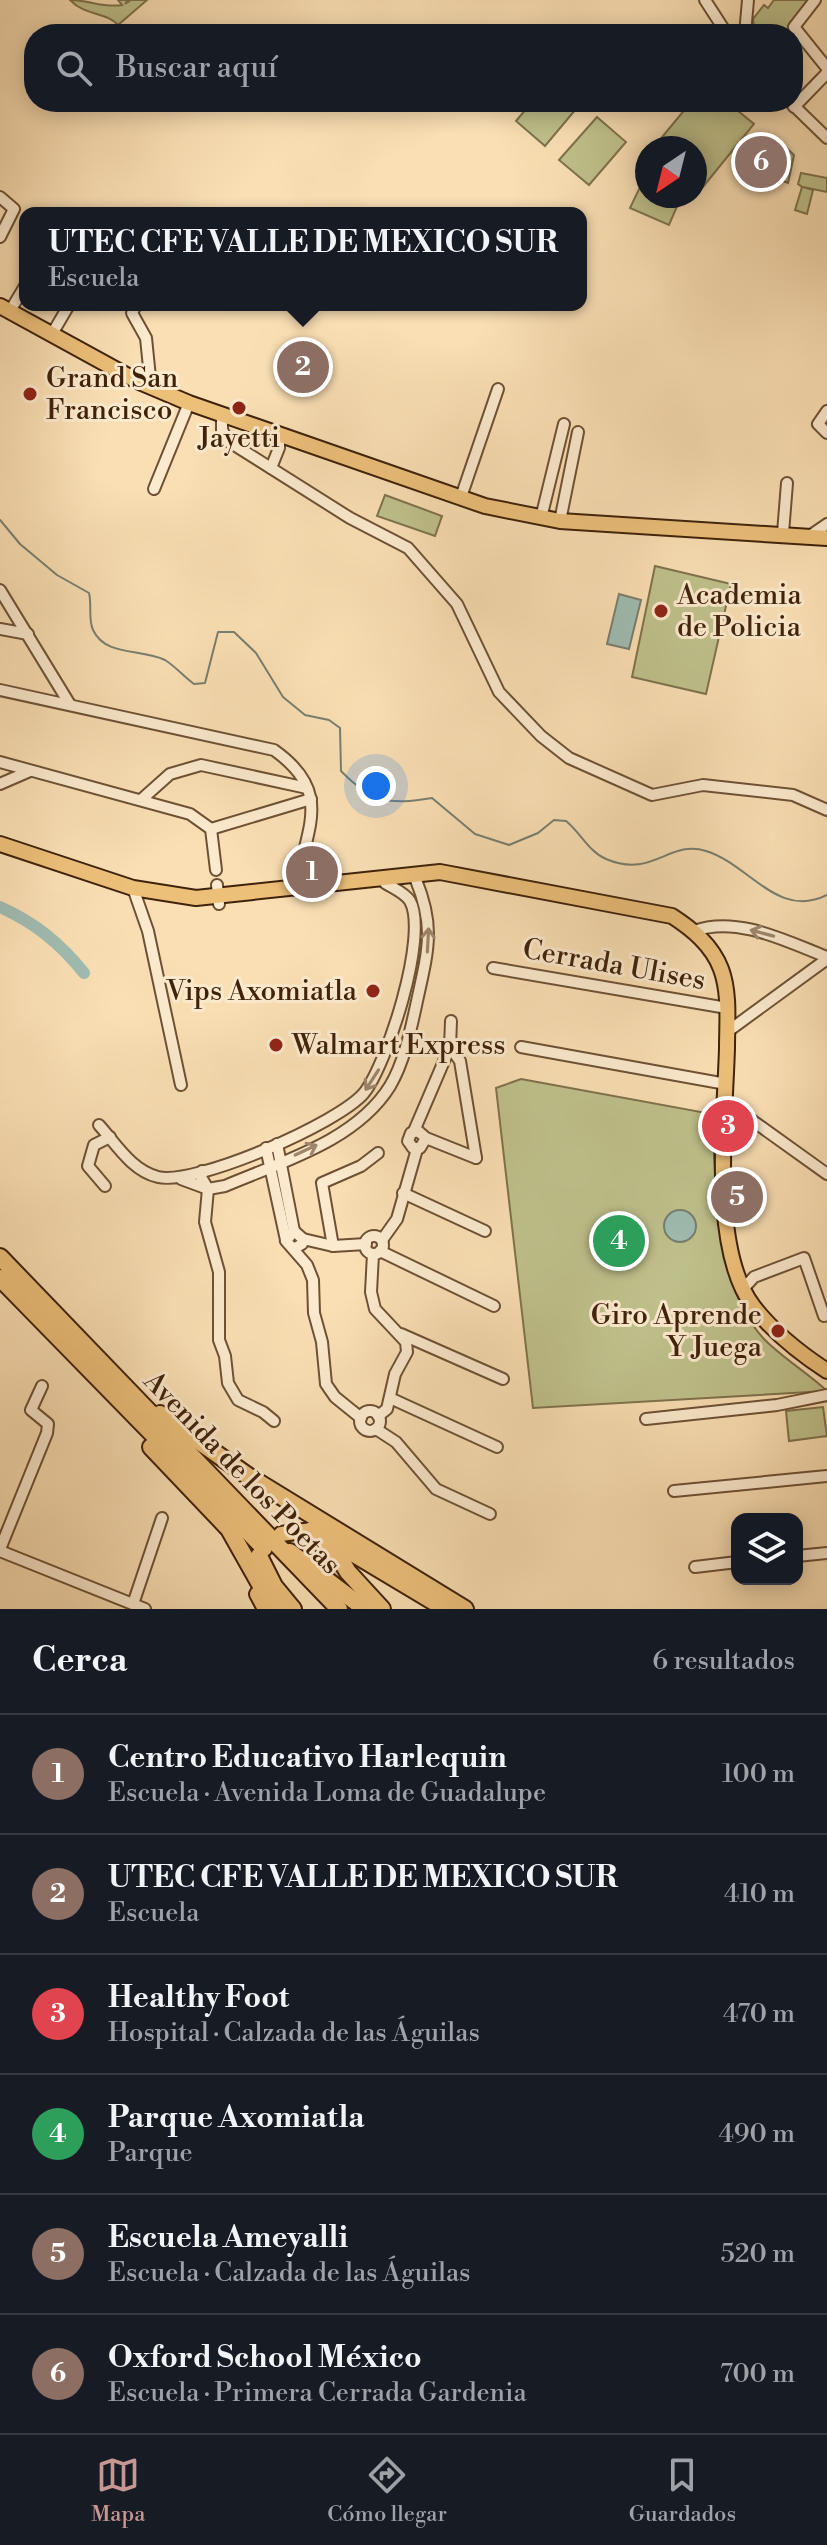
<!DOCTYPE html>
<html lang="es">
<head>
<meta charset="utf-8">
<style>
	body { margin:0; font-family:"Libre Bodoni",serif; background:#20242c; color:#f1f3f6 }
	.controls { position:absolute; right:24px; bottom:24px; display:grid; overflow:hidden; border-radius:16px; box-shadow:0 4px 20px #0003 }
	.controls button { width:72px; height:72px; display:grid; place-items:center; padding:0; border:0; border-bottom:2px solid #363941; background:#171b24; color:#f1f3f6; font:40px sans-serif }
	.compass { position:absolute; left:635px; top:136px; width:72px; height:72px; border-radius:50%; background:#171b24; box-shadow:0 4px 20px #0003; rotate:215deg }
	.you { position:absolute; left:376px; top:786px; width:28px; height:28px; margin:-20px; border:6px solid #fff; border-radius:50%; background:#1a73e8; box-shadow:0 0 0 12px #1a73e833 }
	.badge { display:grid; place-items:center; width:52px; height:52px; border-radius:50%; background:#c59692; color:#fff; font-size:26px; font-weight:700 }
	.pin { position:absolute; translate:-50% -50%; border:4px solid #fff; box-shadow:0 2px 8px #0006 }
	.popup { position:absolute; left:19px; top:207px; width:568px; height:104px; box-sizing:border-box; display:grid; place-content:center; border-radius:16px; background:#171b24; filter:drop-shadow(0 2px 6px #0005); font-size:26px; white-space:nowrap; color:#9ea1a6 }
	.popup b { font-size:30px; color:#f1f3f6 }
	.popup::after { content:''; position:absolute; left:50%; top:100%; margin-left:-16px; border:16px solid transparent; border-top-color:#171b24 }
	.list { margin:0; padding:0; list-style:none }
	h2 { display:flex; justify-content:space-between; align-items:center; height:104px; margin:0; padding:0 32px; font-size:34px }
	h2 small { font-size:26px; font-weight:400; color:#9ea1a6 }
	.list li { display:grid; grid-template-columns:52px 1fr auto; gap:24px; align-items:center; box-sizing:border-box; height:120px; padding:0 32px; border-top:2px solid #363941 }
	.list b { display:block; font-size:30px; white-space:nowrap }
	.list p { margin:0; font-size:26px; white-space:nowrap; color:#9ea1a6 }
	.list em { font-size:26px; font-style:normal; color:#9ea1a6 }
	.icon { flex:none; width:44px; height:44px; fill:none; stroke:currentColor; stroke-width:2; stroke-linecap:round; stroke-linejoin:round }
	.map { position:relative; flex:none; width:827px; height:1609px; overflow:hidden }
	.search { position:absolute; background:#171b24; box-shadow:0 4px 20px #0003; left:24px; right:24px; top:24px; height:88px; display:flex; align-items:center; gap:20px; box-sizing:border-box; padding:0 28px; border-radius:32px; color:#9ea1a6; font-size:30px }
	.sheet { height:824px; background:#171b24 }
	nav { display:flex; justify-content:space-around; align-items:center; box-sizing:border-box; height:112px; border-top:2px solid #363941; background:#171b24; font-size:22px; color:#9ea1a6 }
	nav a { display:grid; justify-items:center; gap:4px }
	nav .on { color:#c59692 }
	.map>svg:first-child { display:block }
	.green { fill:#bfc18c; stroke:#7f724c; stroke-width:2 }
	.water { fill:#9fbcb2; stroke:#797e6f; stroke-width:2 }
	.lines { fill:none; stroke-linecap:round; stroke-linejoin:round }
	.stream { stroke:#797e6f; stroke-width:2 }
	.river { stroke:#9fbcb2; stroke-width:12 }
	.highway-tunnel { stroke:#d5b992; stroke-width:16; stroke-dasharray:16 8; stroke-linecap:butt }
	.minor-casing { stroke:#6e5135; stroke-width:14 }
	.major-casing { stroke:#3f220b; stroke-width:18 }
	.highway-casing { stroke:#3f220b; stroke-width:20 }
	.minor { stroke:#fceace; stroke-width:10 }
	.major { stroke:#edc07a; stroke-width:14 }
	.highway { stroke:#edc07a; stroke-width:16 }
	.oneway { stroke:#9e866c }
	.poi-dot { fill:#8f2418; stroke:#fceace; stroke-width:3 }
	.labels { text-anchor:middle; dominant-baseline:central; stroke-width:6; stroke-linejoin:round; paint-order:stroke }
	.poi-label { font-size:28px; fill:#3f220b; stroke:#fceace; text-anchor:start }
	.street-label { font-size:28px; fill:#3f220b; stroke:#fceace }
</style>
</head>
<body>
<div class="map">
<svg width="827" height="1609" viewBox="0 0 827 1609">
	<rect width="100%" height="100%" fill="#fadfb4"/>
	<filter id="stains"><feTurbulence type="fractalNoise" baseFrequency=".0025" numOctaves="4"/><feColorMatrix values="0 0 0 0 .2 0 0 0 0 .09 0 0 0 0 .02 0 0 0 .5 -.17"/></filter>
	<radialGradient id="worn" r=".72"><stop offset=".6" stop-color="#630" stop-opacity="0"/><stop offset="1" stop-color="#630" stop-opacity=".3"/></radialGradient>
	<g class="green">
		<path d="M 70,0 C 89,0 103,8 122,5 L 118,0 L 128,0 L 125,4 L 131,0 L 147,0 L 118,25 C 107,12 85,16 70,0 Z"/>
		<polygon points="774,0 810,0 783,34 755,34 753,19 764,5 768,8"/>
		<polygon points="532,102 580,102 581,103 545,146 516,121"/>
		<polygon points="691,102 727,102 754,124 694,198 695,148 653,148"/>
		<polygon points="597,117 626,142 589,185 559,160"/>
		<polygon points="764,137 776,138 794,155 788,183 742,164"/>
		<polygon points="801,173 827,178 827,192 803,187 813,190 807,214 795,210 802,187 798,184"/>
		<polygon points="640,187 647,190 647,196 660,196 678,204 669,225 630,208"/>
		<polygon points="385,495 442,516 435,536 377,516"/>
		<polygon points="655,566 731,584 706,694 632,677"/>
		<path d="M 521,1079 L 712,1114 C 716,1184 714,1287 765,1340 C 784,1359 808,1373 827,1391 L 533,1408 L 496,1088 Z"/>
		<polygon points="823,1407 827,1436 789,1441 786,1411"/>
	</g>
	<g class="water">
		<polygon points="619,594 641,600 629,649 607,644"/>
		<circle cx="680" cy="1226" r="16"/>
	</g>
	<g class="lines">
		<path class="stream" d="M 0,520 L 20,544 L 57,575 L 89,593 C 92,605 88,619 93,630 C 106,657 140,648 165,660 C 175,666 184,677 194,684 L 205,683 L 218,632 L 234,632 L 256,653 L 283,697 L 305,715 L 329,720 L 340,728 L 341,771 C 372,803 389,805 432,798 L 475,834 L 509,845 L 538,833 L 554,820 L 566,821 C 580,832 589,852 606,859 C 653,879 669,839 706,851 C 749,864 778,920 827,895"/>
		<path class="river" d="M 0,907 C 35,923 60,943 84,973"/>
		<polyline class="highway-tunnel" points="332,1568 339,1591"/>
		<defs>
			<g id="minor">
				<polyline points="705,0 727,34"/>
				<polyline points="815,0 794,27 827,68"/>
				<polyline points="745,34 748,0"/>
				<polyline points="790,102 827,138"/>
				<polyline points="794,107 827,73"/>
				<polyline points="0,197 14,209 0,237"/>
				<polyline points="136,305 132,313 146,338 151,387"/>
				<polyline points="10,311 25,286"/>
				<polyline points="52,334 69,305"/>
				<polyline points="827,411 818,424 827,433"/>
				<polyline points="222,415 222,430 228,441 350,518 408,548 457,604 499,692 541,736 569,758 652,795 703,785 793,795 827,810"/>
				<polyline points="271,468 279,448 279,434"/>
				<polyline points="154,489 189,403"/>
				<polyline points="461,497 498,389"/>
				<polyline points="541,518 564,424"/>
				<polyline points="560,521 578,432"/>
				<polyline points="783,533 787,483"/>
				<polyline points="811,535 827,524"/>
				<polyline points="0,590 69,703"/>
				<polyline points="0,629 28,634"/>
				<path d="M 0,690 L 274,750 C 336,794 304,830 296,890"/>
				<polyline points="0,762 190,814 211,829 216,870"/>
				<polyline points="0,784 30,771"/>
				<polyline points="142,799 170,774 201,765 307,788"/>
				<polyline points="211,829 311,799"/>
				<polyline points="217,885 219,904"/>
				<polyline points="133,888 148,931 181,1085"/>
				<path d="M 694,931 C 737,915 788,942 827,957"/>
				<polyline points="493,968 727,1008"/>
				<polyline points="727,1032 827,959"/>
				<polyline points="450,1047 460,1061 476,1158"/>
				<polyline points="521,1047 726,1084"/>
				<polyline points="725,1101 827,1174"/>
				<path d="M 99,1125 C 116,1144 132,1171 158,1177 C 195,1186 339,1123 364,1093 C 387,1064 429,935 410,901 C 405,893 393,888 385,883"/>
				<polyline points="414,1131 450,1047 451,1021"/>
				<polyline points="426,1138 420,1148 413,1148 408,1141 411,1133 418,1131 426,1138 476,1158"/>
				<polyline points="277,1144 294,1231"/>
				<polyline points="266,1148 286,1240"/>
				<polyline points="202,1171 201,1177 208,1189 205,1222 219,1272 219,1340 225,1356 228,1383 238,1400 263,1412 274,1421"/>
				<path d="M 181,1179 L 208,1189 L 225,1186 C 281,1162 356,1141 390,1086 C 406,1059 412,1023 419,992 C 429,947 434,924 416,880"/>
				<polyline points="105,1186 88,1166 94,1145 110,1137"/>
				<polyline points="403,1193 485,1231"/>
				<circle cx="374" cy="1245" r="9"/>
				<polyline points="303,1239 333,1246 366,1244"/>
				<polyline points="382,1240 397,1219 417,1149"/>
				<polyline points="333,1246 322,1183 361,1166 378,1153"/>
				<polyline points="295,1248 302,1244 303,1239 294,1231 286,1241 307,1265 313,1280 314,1313 322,1342 326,1384 335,1397 361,1418"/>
				<polyline points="380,1251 494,1306"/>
				<polyline points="373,1254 371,1292 375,1309 406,1342 407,1352 395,1374 387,1409 378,1416"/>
				<polyline points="744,1288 754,1277 804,1258 824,1316"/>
				<polyline points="401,1334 503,1379"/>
				<polyline points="390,1398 497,1447"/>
				<circle cx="370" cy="1421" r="10"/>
				<polyline points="646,1419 777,1405 827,1395"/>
				<polyline points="376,1429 396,1442 436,1489 490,1514"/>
				<polyline points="674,1491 827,1476"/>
				<polyline points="0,1549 47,1433 48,1424 31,1410 42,1386"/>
				<polyline points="0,1551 145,1609"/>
				<polyline points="797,1556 827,1553"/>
				<polyline points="695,1567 737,1562"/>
				<polyline points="133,1604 162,1518"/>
			</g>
			<g id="major">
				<polyline points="0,306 137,381 189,403 485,506 560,521 827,538"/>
				<path d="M 0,844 L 133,888 L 196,898 L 440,872 L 672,916 C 692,929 712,945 721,969 C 730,993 727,1023 727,1048 C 725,1119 710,1249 753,1306 C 773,1332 801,1354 827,1371"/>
				<polyline points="281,1534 312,1530 444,1609"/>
				<polyline points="257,1594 265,1609"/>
			</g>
			<g id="highway">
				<polyline points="0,1257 339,1609"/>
				<polyline points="0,1278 264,1548"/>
				<polyline points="160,1414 248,1476 465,1609"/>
				<polyline points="151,1447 229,1529 260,1584 280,1609"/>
				<polyline points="312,1530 329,1554"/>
				<polyline points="328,1539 348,1572 382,1609"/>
				<polyline points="290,1552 365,1609"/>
				<polyline points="259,1556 274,1586 293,1609"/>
			</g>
		</defs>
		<use href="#minor" class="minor-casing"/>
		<use href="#major" class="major-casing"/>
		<use href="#highway" class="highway-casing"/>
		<use href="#minor" class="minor"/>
		<use href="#major" class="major"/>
		<use href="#highway" class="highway"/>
	</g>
	<defs><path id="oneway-shaft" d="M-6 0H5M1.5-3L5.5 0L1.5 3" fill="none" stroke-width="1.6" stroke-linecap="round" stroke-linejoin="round" transform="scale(2)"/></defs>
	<g class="oneway">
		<use href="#oneway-shaft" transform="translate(762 933) rotate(-165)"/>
		<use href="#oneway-shaft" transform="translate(428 940) rotate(-87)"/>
		<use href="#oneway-shaft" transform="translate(372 1080) rotate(123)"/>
		<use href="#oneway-shaft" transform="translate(306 1150) rotate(-25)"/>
	</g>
	<g class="poi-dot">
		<circle cx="30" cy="394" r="8"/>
		<circle cx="239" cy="408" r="8"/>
		<circle cx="661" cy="611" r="8"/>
		<circle cx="373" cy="991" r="8"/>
		<circle cx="276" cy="1045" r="8"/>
		<circle cx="778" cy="1331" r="8"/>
	</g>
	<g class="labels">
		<g class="poi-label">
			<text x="46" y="378">Grand San<tspan x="46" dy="32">Francisco</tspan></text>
			<text x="239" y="438" text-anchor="middle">Jayetti</text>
			<text x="677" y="595">Academia<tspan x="677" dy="32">de Policia</tspan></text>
			<text x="357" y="991" text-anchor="end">Vips Axomiatla</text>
			<text x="292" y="1045">Walmart Express</text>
			<text x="762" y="1315" text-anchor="end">Giro Aprende<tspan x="762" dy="32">Y Juega</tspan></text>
		</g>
		<g class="street-label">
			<text transform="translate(614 965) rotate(10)">Cerrada Ulises</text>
			<text transform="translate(242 1473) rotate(46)">Avenida de los Poetas</text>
		</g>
	</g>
	<rect width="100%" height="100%" filter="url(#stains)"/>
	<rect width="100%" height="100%" fill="url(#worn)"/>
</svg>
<div class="controls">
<button><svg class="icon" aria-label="layers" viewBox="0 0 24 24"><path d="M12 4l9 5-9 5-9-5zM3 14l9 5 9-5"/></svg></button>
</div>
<svg class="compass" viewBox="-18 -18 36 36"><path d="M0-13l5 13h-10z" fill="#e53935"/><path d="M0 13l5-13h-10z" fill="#9ea1a6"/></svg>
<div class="you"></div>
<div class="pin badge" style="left:312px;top:872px;background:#8d6e63">1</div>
<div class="pin badge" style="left:303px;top:367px;background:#8d6e63">2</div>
<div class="popup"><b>UTEC CFE VALLE DE MEXICO SUR</b>Escuela</div>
<div class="pin badge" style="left:728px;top:1126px;background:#e0444e">3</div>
<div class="pin badge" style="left:619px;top:1241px;background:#2e9e5b">4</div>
<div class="pin badge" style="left:737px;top:1197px;background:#8d6e63">5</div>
<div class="pin badge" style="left:761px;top:162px;background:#8d6e63">6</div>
<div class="search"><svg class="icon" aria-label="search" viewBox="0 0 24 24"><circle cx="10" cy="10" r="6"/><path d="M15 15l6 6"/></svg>Buscar aquí</div>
</div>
<section class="sheet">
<h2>Cerca<small>6 resultados</small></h2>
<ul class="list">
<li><span class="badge" style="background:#8d6e63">1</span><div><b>Centro Educativo Harlequin</b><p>Escuela · Avenida Loma de Guadalupe</p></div><em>100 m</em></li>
<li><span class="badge" style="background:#8d6e63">2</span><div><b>UTEC CFE VALLE DE MEXICO SUR</b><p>Escuela</p></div><em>410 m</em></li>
<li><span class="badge" style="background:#e0444e">3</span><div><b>Healthy Foot</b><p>Hospital · Calzada de las Águilas</p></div><em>470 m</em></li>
<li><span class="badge" style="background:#2e9e5b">4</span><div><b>Parque Axomiatla</b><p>Parque</p></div><em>490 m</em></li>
<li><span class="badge" style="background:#8d6e63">5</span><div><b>Escuela Ameyalli</b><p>Escuela · Calzada de las Águilas</p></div><em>520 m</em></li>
<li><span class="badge" style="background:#8d6e63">6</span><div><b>Oxford School México</b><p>Escuela · Primera Cerrada Gardenia</p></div><em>700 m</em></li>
</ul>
</section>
<nav>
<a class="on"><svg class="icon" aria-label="map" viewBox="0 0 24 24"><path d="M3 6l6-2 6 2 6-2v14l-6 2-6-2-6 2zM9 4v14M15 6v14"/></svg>Mapa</a>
<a><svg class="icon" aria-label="directions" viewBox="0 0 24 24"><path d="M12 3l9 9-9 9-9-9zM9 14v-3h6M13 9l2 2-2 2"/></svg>Cómo llegar</a>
<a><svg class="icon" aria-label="saved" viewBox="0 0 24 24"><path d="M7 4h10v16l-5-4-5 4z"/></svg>Guardados</a>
</nav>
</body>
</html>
